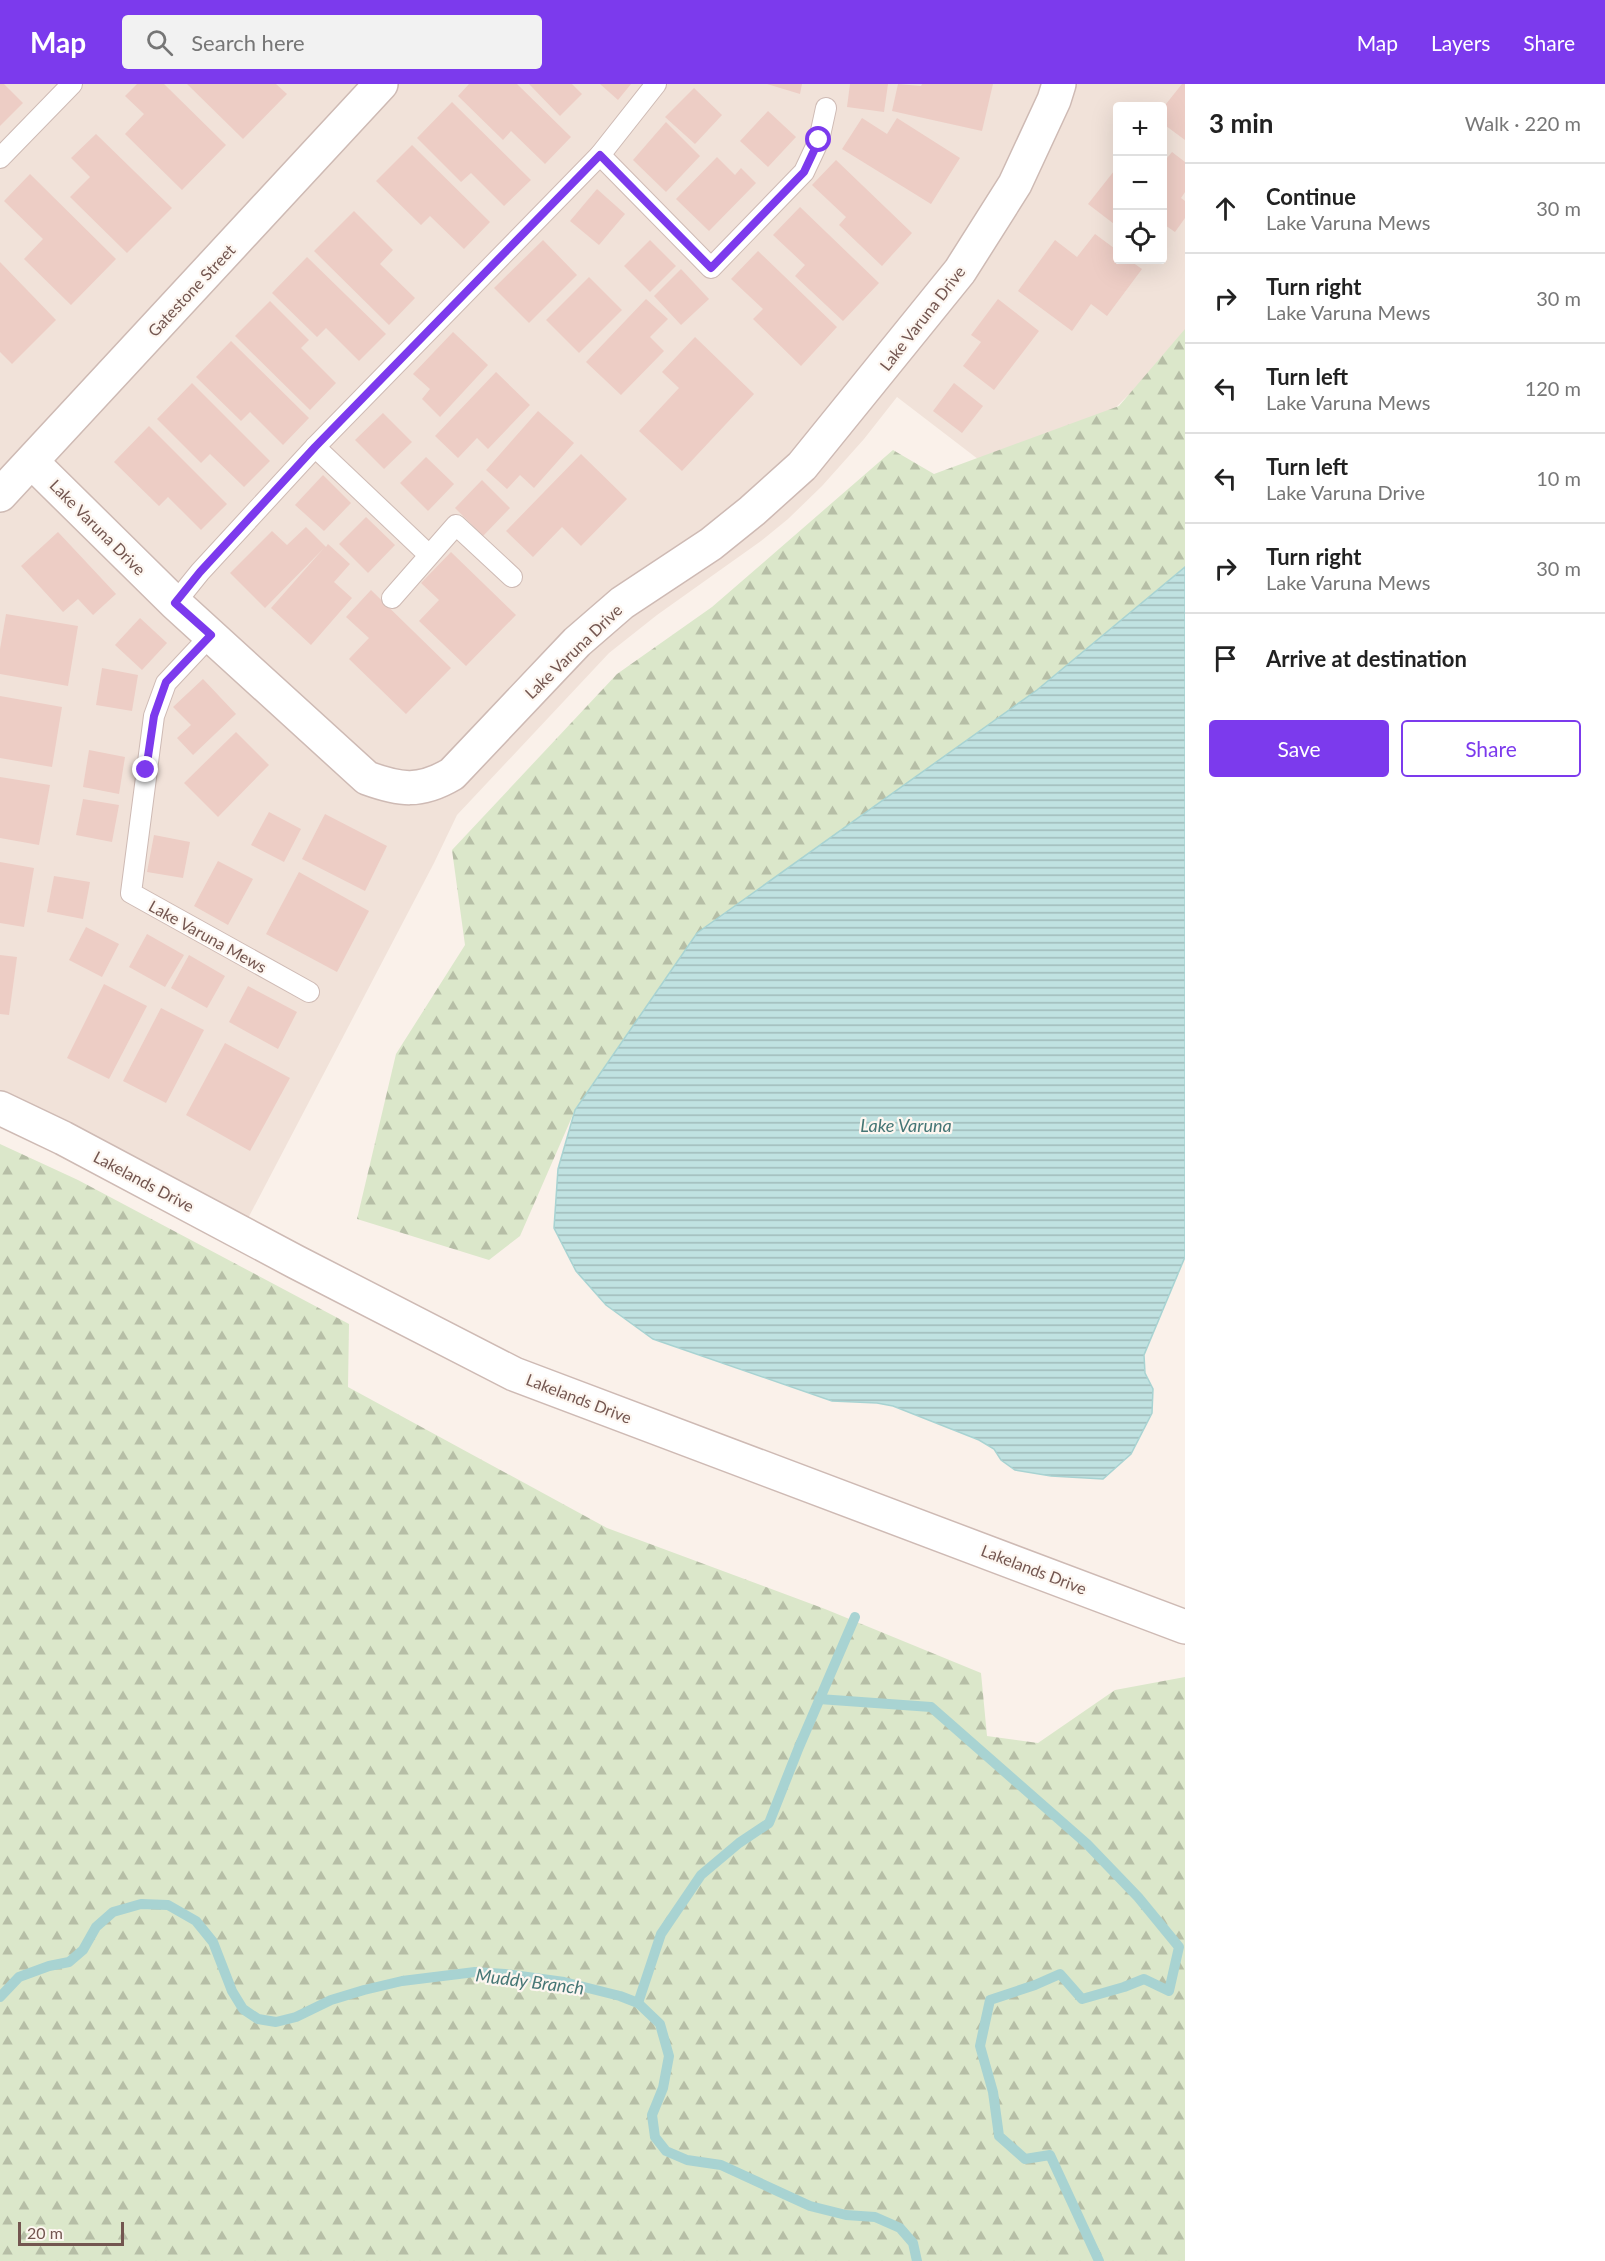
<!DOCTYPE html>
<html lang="en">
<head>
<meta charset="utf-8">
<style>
	body { margin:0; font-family:Lato,sans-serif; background:#f2f2f2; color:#222 }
	.controls { position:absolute; right:18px; top:18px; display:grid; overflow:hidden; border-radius:6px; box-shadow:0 6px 24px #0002 }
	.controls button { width:54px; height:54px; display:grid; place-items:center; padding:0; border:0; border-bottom:2px solid #e0e0e0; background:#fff; color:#222; font:30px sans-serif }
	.scale { position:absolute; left:18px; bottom:15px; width:106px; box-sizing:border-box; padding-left:6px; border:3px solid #735650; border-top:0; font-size:16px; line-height:21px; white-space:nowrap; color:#735650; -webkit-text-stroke:4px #fdf6f0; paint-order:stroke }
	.stop { position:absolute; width:18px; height:18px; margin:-14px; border:4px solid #7c3aed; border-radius:50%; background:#fff }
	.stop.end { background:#7c3aed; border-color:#fff; box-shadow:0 2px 6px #0008 }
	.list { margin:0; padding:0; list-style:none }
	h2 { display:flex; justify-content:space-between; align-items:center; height:78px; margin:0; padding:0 24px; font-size:26px }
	h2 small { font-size:20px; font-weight:400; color:#767676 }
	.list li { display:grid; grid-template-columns:39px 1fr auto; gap:18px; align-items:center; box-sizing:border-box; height:90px; padding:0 24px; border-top:2px solid #e0e0e0 }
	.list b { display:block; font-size:22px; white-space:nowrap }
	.list p { margin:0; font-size:20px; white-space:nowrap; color:#767676 }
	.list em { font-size:20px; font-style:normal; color:#767676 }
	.actions { display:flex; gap:12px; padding:18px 24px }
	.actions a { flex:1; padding:14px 0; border:2px solid #7c3aed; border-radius:6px; text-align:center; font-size:21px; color:#7c3aed }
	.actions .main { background:#7c3aed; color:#fff }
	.icon { flex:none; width:33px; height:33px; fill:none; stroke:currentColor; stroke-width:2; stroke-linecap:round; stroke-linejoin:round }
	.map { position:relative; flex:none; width:1185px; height:2177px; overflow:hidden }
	header { display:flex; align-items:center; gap:36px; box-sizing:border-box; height:84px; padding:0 30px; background:#7c3aed; color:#fff }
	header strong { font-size:28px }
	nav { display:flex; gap:33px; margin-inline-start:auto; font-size:21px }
	.search { width:420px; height:54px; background:#f2f2f2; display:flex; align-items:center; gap:15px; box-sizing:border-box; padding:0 21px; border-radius:6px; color:#767676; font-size:22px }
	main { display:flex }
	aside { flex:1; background:#fff }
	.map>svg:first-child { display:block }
	.residential { fill:#f1e2d9; fill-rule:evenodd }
	.forest { fill:url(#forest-firs) }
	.water { fill:url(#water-rules); stroke:#a8d3d2; stroke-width:1.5 }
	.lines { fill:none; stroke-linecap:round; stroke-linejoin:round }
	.stream { stroke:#a8d3d2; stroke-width:10 }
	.building { fill:#edcdc5 }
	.service-casing { stroke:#cebab4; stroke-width:22 }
	.minor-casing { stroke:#cebab4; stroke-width:36 }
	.service { stroke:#fff; stroke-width:20 }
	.minor { stroke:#fff; stroke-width:33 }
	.route { stroke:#7c3aed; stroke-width:8 }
	.labels { text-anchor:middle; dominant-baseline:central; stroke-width:4.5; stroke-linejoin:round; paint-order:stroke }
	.street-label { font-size:16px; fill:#735650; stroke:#fdf6f0 }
	.water-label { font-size:18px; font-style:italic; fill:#457675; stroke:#fdf6f0 }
</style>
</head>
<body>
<header>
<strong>Map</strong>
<div class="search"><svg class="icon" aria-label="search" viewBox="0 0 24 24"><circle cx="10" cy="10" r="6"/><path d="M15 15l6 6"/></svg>Search here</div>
<nav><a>Map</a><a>Layers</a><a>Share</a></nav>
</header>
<main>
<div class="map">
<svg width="1185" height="2177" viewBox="0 0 1185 2177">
	<defs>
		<pattern id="forest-firs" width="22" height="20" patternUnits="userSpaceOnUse" patternTransform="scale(1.5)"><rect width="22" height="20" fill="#dbe7ca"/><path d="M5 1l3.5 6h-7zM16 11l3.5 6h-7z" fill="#b6bea6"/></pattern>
		<pattern id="water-rules" width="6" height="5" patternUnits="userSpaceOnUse" patternTransform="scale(1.5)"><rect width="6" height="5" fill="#c0e2e1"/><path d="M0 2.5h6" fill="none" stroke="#a0bab9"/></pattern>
	</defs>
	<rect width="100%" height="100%" fill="#faf1ea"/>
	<path class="residential" d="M 0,0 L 1185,0 L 1185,255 L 1026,412 L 897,313 L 864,355 L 822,402 L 788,435 L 761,457 L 657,531 L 609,569 L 457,731 L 434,779 L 233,1163 L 26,1053 L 0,1042 ZM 1118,22 L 1162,22 L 1162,176 L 1118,176 Z"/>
	<g class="forest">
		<polygon points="1185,245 1185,483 1037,606 575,1026 520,1152 489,1176 357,1135 396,970 465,861 452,766 617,590 712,523 893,366 934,390 1119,322"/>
		<polygon points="0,1060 78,1096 349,1240 348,1303 607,1444 825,1525 981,1589 987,1652 1038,1659 1115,1606 1185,1593 1185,2177 0,2177"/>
	</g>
	<polygon class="water" points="1185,483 1185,1173 1144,1271 1145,1289 1153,1305 1152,1329 1131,1370 1103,1395 1051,1392 1015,1386 1001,1376 994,1365 979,1356 893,1322 877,1319 832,1317 653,1255 606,1221 576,1187 554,1144 558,1085 575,1026 697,849 1037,606"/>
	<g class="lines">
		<g class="stream">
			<polyline points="819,1615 931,1623 1087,1760 1138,1813 1179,1863 1169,1907 1144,1895 1124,1903 1082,1915 1060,1890 1035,1901 990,1916 980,1962 993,2008 999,2052 1025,2075 1050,2071 1099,2177"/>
			<polyline points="0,1913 19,1893 49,1882 69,1878 83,1866 96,1843 113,1828 141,1820 168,1821 196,1837 213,1858 232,1907 243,1925 258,1935 276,1938 296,1933 331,1916 364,1906 402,1897 475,1888 505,1890 564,1898 620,1912 638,1919 660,1940 669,1972 663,2004 652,2031 655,2053 666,2067 687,2076 721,2081 810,2122 846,2131 875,2133 900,2144 913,2159 917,2177"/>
			<polyline points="638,1919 661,1850 701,1791 739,1759 769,1739 799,1663 855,1533"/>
		</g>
	</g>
	<g class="building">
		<polygon points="0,0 4,0 23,19 0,42"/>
		<polygon points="137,0 164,0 226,61 182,106 125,50 144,30 125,12"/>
		<polygon points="187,0 276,0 287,10 243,55"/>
		<polygon points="469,0 517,0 571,53 545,80 511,47 503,56 458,12"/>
		<polygon points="529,0 572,0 582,10 560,32"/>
		<polygon points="600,0 631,0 618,16"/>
		<polygon points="767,0 802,0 800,10"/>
		<polygon points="850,0 888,0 884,28 847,23"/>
		<polygon points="898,0 921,2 922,0 993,0 982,47 892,27"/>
		<polygon points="1182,0 1185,0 1185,56 1162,39 1162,25"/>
		<polygon points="694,4 722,31 695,60 665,33"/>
		<polygon points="452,18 531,96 504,122 471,89 461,98 417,54"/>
		<polygon points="768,27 796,53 768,83 740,57"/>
		<polygon points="862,34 887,50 897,34 960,74 931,120 842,65"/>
		<polygon points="666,38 700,72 666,108 633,76"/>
		<polygon points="96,50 172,124 127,169 70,113 90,93 71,74"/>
		<polygon points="412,61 490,138 464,165 430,132 421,141 376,97"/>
		<polygon points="1172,68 1185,78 1185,108 1181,114 1185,117 1185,134 1175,148 1162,139 1162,80"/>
		<polygon points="717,73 735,91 741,84 756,99 709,147 676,115"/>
		<polygon points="836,76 912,149 882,182 839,141 846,133 812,101"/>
		<polygon points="1118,82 1118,143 1088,120"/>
		<polygon points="30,90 116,175 71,221 24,175 43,155 4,117"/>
		<polygon points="597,105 625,130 599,161 570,137"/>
		<polygon points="800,123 879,199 843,237 795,192 805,181 773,151"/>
		<polygon points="354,127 393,166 380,180 415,214 389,241 314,167"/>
		<polygon points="1095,150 1118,167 1118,176 1129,176 1142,185 1107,232 1091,220 1072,247 1018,207 1055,156 1077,173"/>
		<polygon points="543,156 577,191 529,239 494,204"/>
		<polygon points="650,156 676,182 650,208 624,182"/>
		<polygon points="758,167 837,243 801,282 753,235 763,225 731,195"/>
		<polygon points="307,173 386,250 359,277 326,244 317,253 272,209"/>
		<polygon points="0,178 56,236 12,280 0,268"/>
		<polygon points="681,185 709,215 681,241 654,212"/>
		<polygon points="589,193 622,226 579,269 546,236"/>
		<polygon points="646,215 668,235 650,253 664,267 621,311 586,278"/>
		<polygon points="998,215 1039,247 994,306 963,282 981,258 971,251"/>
		<polygon points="270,217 309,256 301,264 336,299 310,326 235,252"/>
		<polygon points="453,248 488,281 440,333 422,315 430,305 413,290"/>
		<polygon points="695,253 754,310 682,387 639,347 679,304 662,288"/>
		<polygon points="231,257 309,334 283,361 250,328 241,337 196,293"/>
		<polygon points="496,288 530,321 488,365 477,354 458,374 435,352"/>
		<polygon points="192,299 270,377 244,403 210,370 201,379 157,335"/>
		<polygon points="954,299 983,322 962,349 933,327"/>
		<polygon points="538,327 574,359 534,404 520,391 507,405 486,386"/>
		<polygon points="383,329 412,358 384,385 355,356"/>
		<polygon points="149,342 227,420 201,446 168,413 159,422 114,378"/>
		<polygon points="581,370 627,415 581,462 562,443 533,473 506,447"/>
		<polygon points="426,373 454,400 428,427 400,399"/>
		<polygon points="323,391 351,419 324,447 295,421"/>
		<polygon points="482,396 510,424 483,452 455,424"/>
		<polygon points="366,433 395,461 368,489 339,460"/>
		<polygon points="306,443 326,463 328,460 350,480 334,498 352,514 311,561 271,524 324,464 265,524 230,489 272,447 287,461"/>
		<polygon points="58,448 116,510 93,531 78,515 63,528 21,482"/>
		<polygon points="451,468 516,531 466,582 419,537 439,516 421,499"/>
		<polygon points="371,506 451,584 406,630 349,575 369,554 346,533"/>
		<polygon points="6,530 78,542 68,602 0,590 0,565"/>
		<polygon points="140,534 167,559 142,586 115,561"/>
		<polygon points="102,584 138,591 132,627 96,621"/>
		<polygon points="203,595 236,630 193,671 177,654 191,641 173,623"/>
		<polygon points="0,612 62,623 52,683 0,674"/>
		<polygon points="236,648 269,681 218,733 184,699"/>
		<polygon points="89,666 125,673 119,710 83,703"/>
		<polygon points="0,693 50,701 39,761 0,754"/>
		<polygon points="83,715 119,721 112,758 76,751"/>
		<polygon points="269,728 301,745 284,778 251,761"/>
		<polygon points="325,730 387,762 365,807 302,775"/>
		<polygon points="154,751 190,758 183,794 147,788"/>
		<polygon points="218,777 253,795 228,841 194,822"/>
		<polygon points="0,778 34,784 24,843 0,839"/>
		<polygon points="299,788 369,827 337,888 266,850"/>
		<polygon points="54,792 90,798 83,835 47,828"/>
		<polygon points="86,843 119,860 102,893 69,876"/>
		<polygon points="147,850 184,871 165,903 129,883"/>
		<polygon points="0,871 17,873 9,931 0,930"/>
		<polygon points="189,871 225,892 207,924 171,904"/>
		<polygon points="104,900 147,922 109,995 67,974"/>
		<polygon points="248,902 297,928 278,965 229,938"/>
		<polygon points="161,924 204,946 166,1019 123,997"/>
		<polygon points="225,959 290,994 250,1067 186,1031"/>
	</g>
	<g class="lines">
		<defs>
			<g id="service">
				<polyline points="600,71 711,184 804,88 819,56 826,24"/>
				<polyline points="0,74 72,0"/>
				<polyline points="315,363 429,471"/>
				<polyline points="392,514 456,441 512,493"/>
				<polyline points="175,519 200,488 315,363 600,71 656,0"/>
				<polyline points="211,551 166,599 154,632 131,809 309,908"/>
			</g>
			<g id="minor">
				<path d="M 32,378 L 175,519 L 367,694 C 400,706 420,709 452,690 L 577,558 L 622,519 L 711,460 L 752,427 L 802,382 L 960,187 L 1015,100 L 1054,16 L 1059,0"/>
				<polyline points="0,411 381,0"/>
				<polyline points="0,1024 63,1054 296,1178 514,1290 1185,1543"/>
			</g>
		</defs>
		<use href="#service" class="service-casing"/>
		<use href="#minor" class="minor-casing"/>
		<use href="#service" class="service"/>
		<use href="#minor" class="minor"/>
	</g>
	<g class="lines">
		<polyline class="route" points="146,686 154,632 166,598 211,551 175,519 200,488 315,363 600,71 711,184 804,88 819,56"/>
	</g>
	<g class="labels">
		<g class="street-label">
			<text transform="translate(191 206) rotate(-47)">Gatestone Street</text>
			<text transform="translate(922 234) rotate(-52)">Lake Varuna Drive</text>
			<text transform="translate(98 443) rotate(45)">Lake Varuna Drive</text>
			<text transform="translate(573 567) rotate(-44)">Lake Varuna Drive</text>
			<text transform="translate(208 852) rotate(29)">Lake Varuna Mews</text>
			<text transform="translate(144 1097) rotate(28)">Lakelands Drive</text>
			<text transform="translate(579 1314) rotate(21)">Lakelands Drive</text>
			<text transform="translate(1034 1485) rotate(21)">Lakelands Drive</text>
		</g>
		<g class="water-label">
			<text x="906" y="1041">Lake Varuna</text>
			<text transform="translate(530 1897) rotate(7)">Muddy Branch</text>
		</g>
	</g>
</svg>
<div class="controls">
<button>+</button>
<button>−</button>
<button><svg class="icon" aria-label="locate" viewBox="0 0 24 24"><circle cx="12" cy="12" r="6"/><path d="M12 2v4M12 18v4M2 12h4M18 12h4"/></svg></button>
</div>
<div class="scale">20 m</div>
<div class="stop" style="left:819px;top:56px"></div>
<div class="stop end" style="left:146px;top:686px"></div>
</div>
<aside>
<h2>3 min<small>Walk · 220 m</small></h2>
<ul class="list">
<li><svg class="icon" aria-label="ahead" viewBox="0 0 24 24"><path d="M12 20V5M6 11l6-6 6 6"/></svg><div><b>Continue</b><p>Lake Varuna Mews</p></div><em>30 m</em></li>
<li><svg class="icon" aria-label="right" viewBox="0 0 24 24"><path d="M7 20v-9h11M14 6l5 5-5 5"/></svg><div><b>Turn right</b><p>Lake Varuna Mews</p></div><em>30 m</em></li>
<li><svg class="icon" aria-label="left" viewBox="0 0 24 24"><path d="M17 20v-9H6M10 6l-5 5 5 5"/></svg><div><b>Turn left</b><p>Lake Varuna Mews</p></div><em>120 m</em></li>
<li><svg class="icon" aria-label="left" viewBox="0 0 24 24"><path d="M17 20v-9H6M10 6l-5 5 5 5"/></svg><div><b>Turn left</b><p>Lake Varuna Drive</p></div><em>10 m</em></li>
<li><svg class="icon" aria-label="right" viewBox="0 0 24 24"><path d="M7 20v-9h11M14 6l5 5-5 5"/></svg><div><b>Turn right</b><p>Lake Varuna Mews</p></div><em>30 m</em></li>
<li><svg class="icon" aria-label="arrive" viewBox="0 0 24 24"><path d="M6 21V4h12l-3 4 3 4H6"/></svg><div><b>Arrive at destination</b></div></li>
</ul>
<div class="actions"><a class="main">Save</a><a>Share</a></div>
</aside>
</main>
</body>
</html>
